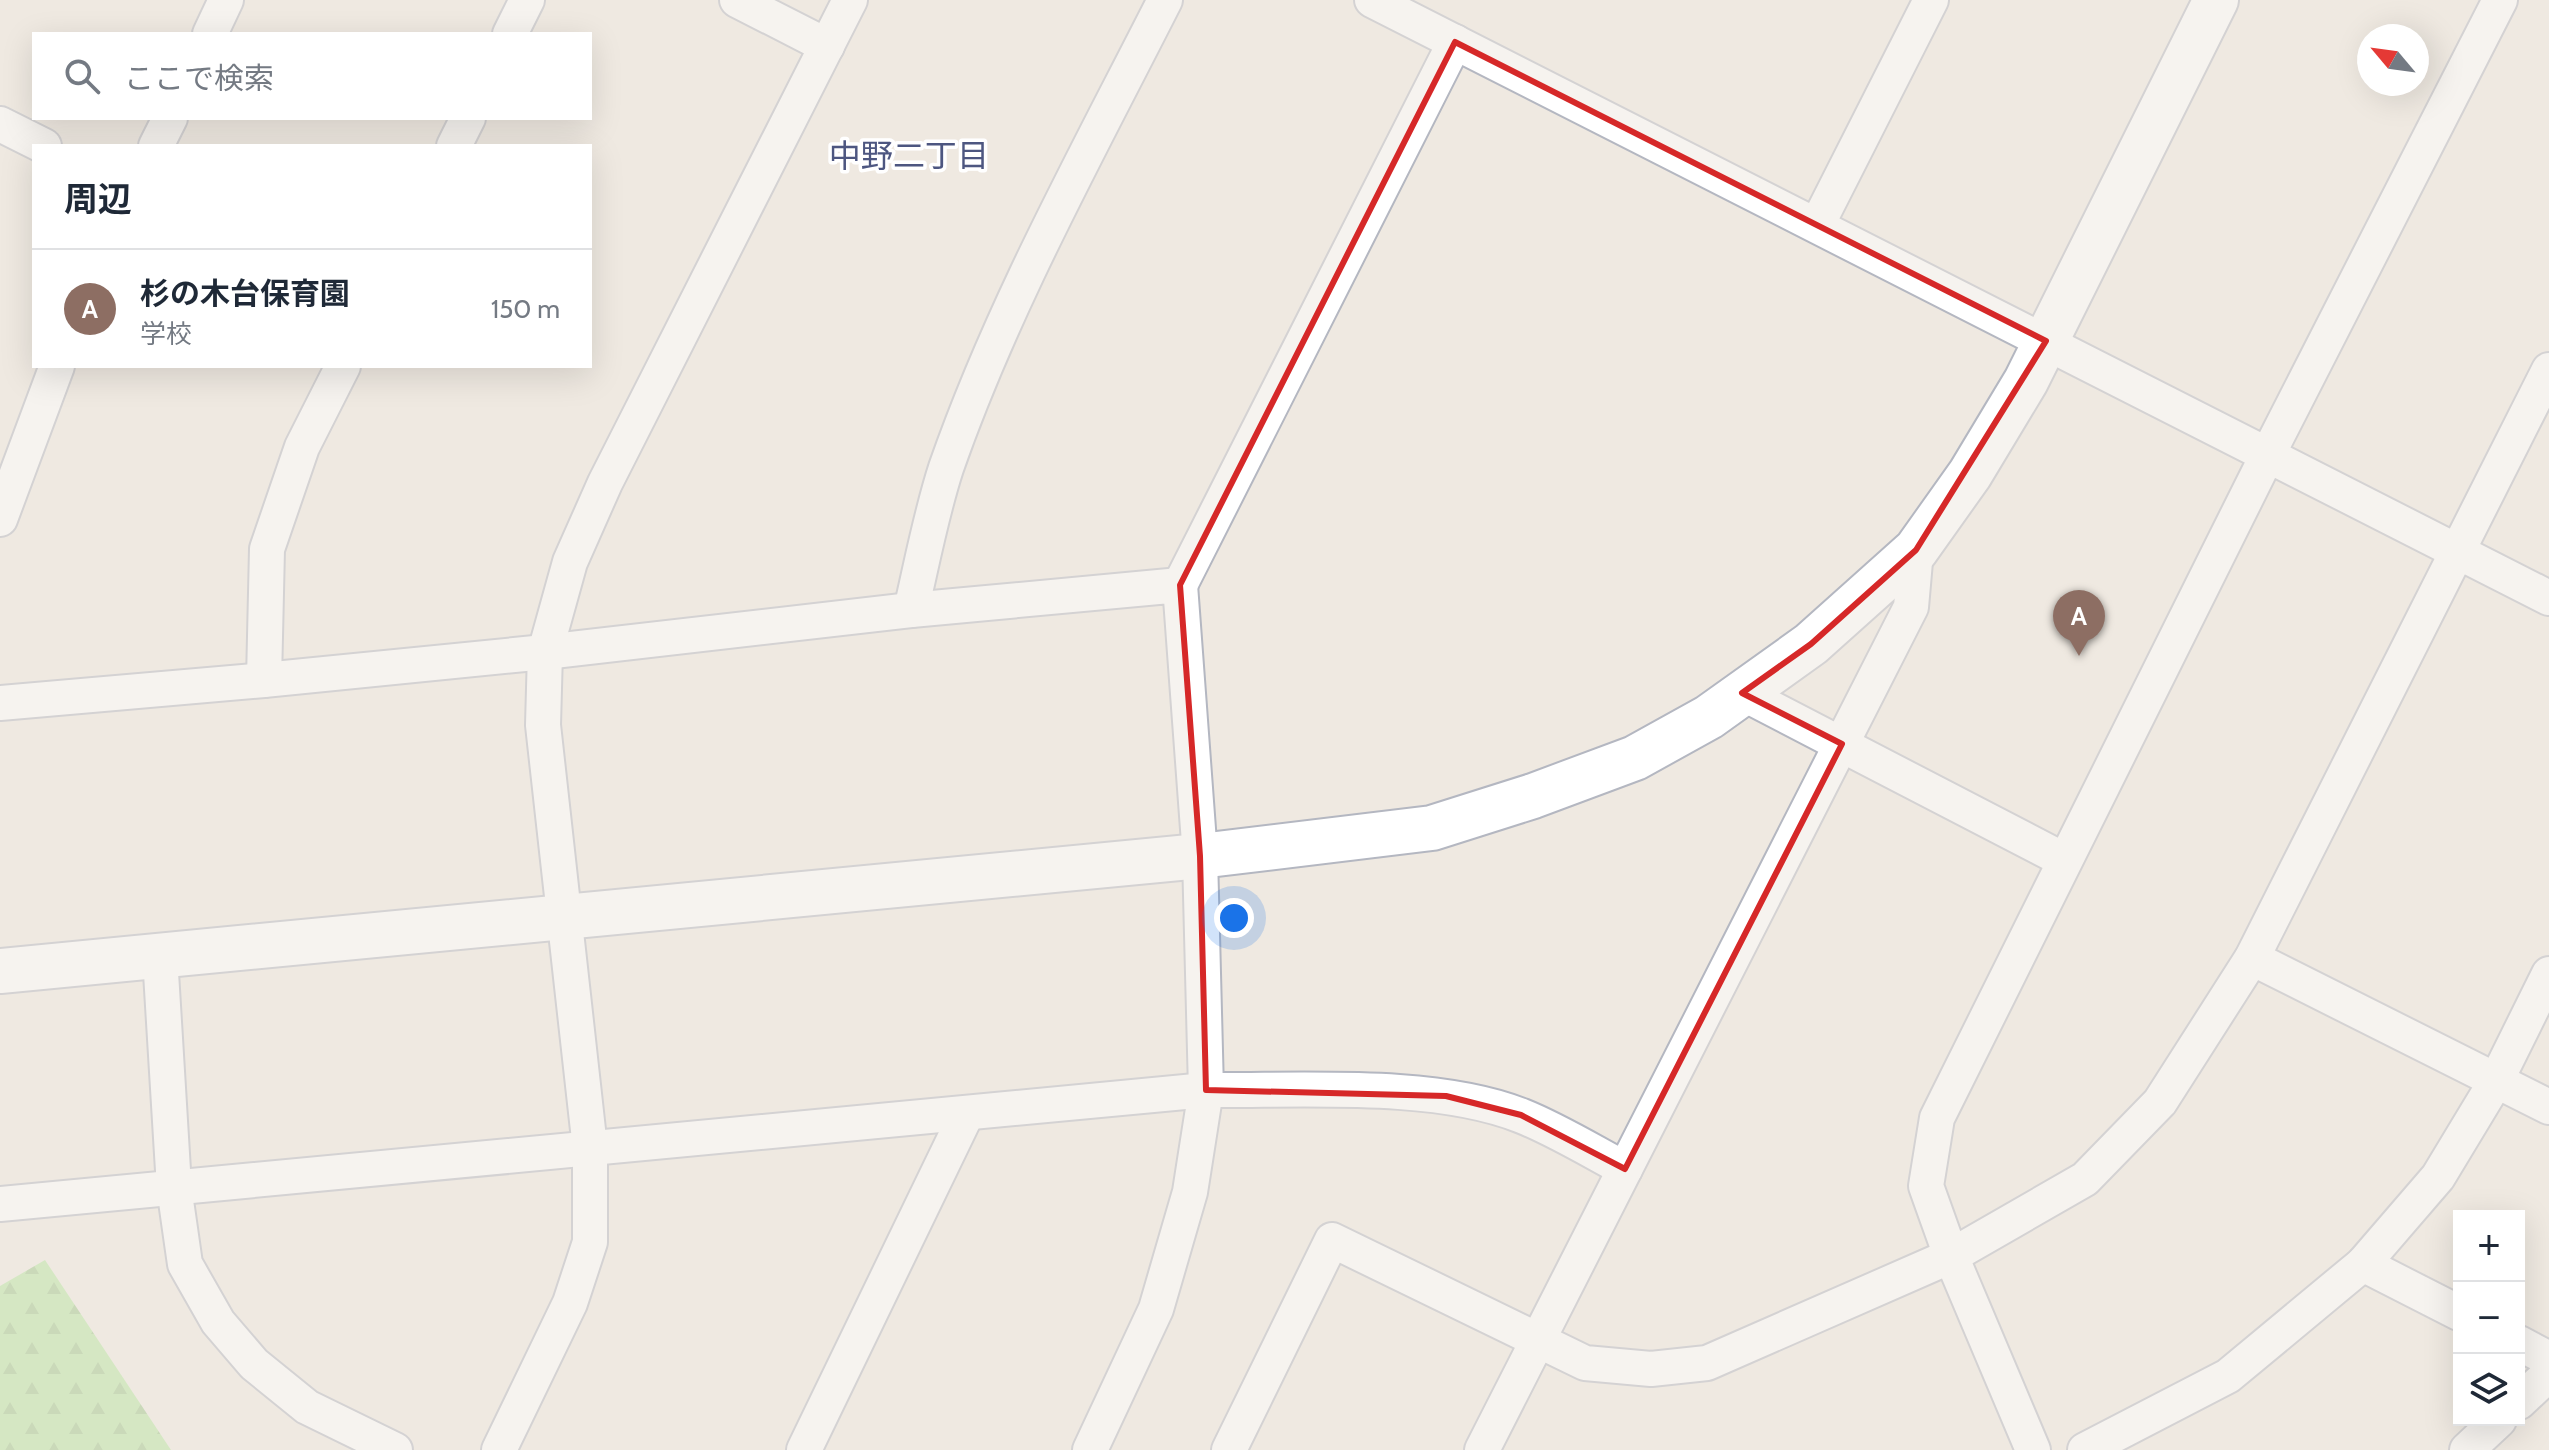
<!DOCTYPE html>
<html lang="ja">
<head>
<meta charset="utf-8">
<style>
	body { margin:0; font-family:Cabin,"Noto Sans JP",sans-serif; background:#f2f2f3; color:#1f2937 }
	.controls { position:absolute; right:24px; bottom:24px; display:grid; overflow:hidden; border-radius:0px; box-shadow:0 8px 32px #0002 }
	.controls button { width:72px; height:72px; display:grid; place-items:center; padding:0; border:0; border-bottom:2px solid #e0e1e3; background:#fff; color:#1f2937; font:40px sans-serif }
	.compass { position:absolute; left:2357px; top:24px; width:72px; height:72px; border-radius:50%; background:#fff; box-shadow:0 8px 32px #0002; rotate:299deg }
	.you { position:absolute; left:1234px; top:918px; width:28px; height:28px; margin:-20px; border:6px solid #fff; border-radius:50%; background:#1a73e8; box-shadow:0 0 0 12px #1a73e833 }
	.badge { display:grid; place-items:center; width:52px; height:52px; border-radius:50%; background:#2563eb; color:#fff; font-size:26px; font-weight:700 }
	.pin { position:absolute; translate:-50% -66px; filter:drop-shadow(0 2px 4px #0008) }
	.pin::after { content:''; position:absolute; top:42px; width:28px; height:24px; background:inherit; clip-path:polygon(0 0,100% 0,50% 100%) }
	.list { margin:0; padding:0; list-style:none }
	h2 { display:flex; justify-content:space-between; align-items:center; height:104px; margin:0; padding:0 32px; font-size:34px }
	h2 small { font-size:26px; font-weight:400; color:#747a83 }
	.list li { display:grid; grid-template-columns:52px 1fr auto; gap:24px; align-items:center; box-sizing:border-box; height:120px; padding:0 32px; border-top:2px solid #e0e1e3 }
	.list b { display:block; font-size:30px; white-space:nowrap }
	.list p { margin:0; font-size:26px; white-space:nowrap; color:#747a83 }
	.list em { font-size:26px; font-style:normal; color:#747a83 }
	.icon { flex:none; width:44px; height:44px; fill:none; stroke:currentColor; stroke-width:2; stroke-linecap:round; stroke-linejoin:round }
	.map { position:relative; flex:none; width:2549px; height:1450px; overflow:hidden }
	.search { position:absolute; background:#fff; box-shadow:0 8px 32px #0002; left:32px; top:32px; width:560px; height:88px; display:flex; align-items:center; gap:20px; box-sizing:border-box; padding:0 28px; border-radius:0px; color:#747a83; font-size:30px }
	.panel { position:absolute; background:#fff; box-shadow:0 8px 32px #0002; left:32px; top:144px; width:560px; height:224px; border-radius:0px }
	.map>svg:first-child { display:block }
	.forest { fill:url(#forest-firs) }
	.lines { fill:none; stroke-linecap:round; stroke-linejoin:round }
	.minor-casing { stroke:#b4b7c1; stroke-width:38 }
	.tertiary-casing { stroke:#b4b7c1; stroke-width:48 }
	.minor { stroke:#fff; stroke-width:34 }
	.tertiary { stroke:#fff; stroke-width:44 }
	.marked { fill:none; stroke:#d62828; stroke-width:6; stroke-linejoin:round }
	.labels { text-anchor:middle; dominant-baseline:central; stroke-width:7; stroke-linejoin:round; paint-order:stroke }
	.neighbourhood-label { font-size:32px; fill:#4d5680; stroke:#fff }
</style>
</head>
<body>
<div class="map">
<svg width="2549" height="1450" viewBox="0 0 2549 1450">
	<defs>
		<pattern id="forest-firs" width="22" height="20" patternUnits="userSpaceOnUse" patternTransform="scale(2)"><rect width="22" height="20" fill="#b6e59e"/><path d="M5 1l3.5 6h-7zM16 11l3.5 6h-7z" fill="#9dc588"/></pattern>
	</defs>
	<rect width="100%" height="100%" fill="#efe9e1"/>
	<polygon class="forest" points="45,1260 171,1450 0,1450 0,1286"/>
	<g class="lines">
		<defs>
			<g id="minor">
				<polyline points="737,0 827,46"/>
				<polyline points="1372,0 2549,598"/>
				<polyline points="210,34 226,0"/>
				<polyline points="510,34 527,0"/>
				<polyline points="0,124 44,146"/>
				<polyline points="156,146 170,118"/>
				<polyline points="454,146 468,118"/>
				<polyline points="1817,225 1931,0"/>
				<polyline points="0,519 57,366"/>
				<polyline points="1180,585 1455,42"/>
				<path d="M 911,610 C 922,563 931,514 946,468 C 1002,307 1088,152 1165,0"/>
				<polyline points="264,680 267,549 302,447 343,366"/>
				<polyline points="1742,693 2064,860"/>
				<polyline points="0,703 264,680 545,652 911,610 1180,585 1200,856 1206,1090 1190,1192 1156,1309 1090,1450"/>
				<polyline points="160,956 174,1187 185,1264 218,1322 254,1364 307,1407 395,1450"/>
				<polyline points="2252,958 2549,1107"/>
				<path d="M 0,1204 L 1206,1090 C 1300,1091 1435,1081 1522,1116 C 1557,1130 1591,1151 1625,1169"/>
				<polyline points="2363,1264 2459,1313"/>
				<polyline points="2519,1343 2549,1359"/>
				<polyline points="2519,1402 2549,1374"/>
				<polyline points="499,1450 570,1303 590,1242 590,1148 543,725 545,652 570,562 605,483 850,0"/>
				<polyline points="804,1450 967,1113"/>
				<polyline points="1229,1450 1332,1240 1585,1363 1651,1369 1707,1363 1951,1256 2085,1179 2160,1102 2252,958 2549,370"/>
				<polyline points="1482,1450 1911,607 1916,550"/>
				<polyline points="2033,1450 1951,1256 1926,1186 1937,1118 2267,456 2500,0"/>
				<polyline points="2085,1450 2228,1376 2363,1264 2438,1177 2496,1081 2549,974"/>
				<polyline points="2467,1450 2499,1420"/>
			</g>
			<polyline id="tertiary" points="0,971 1200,856 1432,828 1533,796 1635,758 1709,717 1811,644 1916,550 1970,474 2026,381 2216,0"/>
		</defs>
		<use href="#minor" class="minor-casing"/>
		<use href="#tertiary" class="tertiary-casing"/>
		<use href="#minor" class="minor"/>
		<use href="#tertiary" class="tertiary"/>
	</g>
	<path d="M0 0H2549V1450H0ZM 1455,42 L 2046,341 L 1916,550 L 1811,644 L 1742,693 L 1842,744 L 1625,1169 L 1521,1115 L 1446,1096 L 1206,1090 L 1200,856 L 1180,585 Z" fill="#efe9e1" fill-opacity=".55" fill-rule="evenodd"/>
	<path class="marked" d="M 1455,42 L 2046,341 L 1916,550 L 1811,644 L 1742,693 L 1842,744 L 1625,1169 L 1521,1115 L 1446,1096 L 1206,1090 L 1200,856 L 1180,585 Z"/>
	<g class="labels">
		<g class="neighbourhood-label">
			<text x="909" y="155">中野二丁目</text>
		</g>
	</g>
</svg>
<div class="controls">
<button>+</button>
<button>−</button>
<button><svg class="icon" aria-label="layers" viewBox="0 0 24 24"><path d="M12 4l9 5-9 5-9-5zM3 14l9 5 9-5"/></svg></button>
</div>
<svg class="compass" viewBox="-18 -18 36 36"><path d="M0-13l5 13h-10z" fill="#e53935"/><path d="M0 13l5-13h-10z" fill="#747a83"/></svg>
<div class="you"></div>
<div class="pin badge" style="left:2079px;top:656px;background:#8d6e63">A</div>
<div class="search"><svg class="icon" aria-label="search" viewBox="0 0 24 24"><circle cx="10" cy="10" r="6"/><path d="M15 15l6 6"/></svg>ここで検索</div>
<section class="panel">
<h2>周辺<small></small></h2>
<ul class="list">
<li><span class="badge" style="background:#8d6e63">A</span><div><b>杉の木台保育園</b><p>学校</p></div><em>150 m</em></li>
</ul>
</section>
</div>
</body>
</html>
